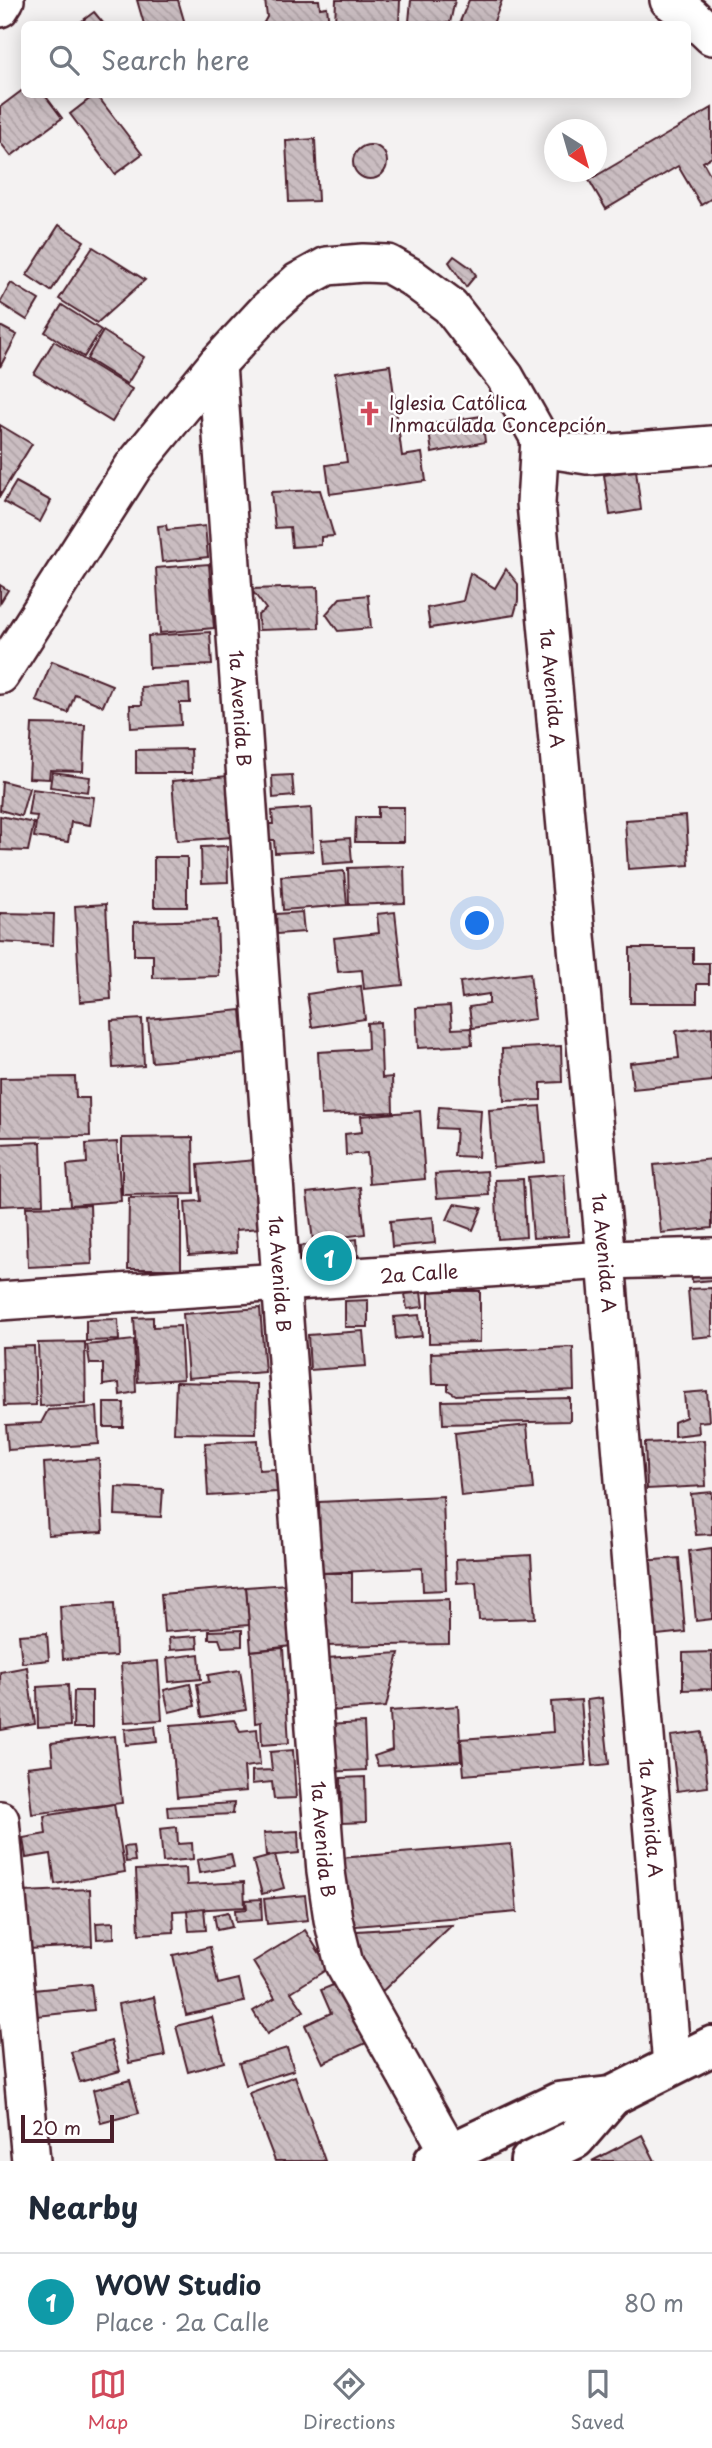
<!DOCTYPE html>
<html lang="en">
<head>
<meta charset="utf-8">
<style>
	body { margin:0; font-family:"Playpen Sans",sans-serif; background:#f2f2f3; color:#1f2937 }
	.compass { position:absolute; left:544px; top:119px; width:63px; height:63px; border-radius:50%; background:#fff; box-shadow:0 4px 18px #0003; rotate:143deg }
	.scale { position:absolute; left:21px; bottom:18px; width:93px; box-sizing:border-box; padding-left:7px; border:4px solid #4a1f2b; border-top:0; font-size:19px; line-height:24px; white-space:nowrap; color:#4a1f2b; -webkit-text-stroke:5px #fff; paint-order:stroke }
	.you { position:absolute; left:478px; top:924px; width:24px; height:24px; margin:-18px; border:5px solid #fff; border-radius:50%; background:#1a73e8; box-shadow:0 0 0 10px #1a73e833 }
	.badge { display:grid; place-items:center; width:46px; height:46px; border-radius:50%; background:#d1495b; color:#fff; font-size:23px; font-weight:700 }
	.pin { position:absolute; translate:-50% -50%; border:4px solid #fff; box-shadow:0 2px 7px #0006 }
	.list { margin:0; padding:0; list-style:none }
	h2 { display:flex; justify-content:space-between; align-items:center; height:91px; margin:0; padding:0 28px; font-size:30px }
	h2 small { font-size:23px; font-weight:400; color:#747a83 }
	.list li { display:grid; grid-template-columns:46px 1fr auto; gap:21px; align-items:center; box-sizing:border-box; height:98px; padding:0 28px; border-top:2px solid #e0e1e3 }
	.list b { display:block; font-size:26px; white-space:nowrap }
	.list p { margin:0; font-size:23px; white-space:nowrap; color:#747a83 }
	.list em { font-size:23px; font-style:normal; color:#747a83 }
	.icon { flex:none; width:38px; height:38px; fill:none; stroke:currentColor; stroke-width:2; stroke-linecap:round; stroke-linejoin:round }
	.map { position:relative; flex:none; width:712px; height:2161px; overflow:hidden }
	.search { position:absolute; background:#fff; box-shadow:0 4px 18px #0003; left:21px; right:21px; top:21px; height:77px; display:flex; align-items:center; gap:18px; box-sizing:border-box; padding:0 24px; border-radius:10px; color:#747a83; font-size:26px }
	.sheet { height:189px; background:#fff }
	nav { display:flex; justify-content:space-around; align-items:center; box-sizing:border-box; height:98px; border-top:2px solid #e0e1e3; background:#fff; font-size:19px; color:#747a83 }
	nav a { display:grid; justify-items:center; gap:4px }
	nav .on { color:#d1495b }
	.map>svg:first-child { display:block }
	.building { fill:url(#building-back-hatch); stroke:#4a1f2b; stroke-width:2 }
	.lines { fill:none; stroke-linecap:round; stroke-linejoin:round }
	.street-casing { stroke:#4a1f2b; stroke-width:42 }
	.secondary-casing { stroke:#4a1f2b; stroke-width:44 }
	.street { stroke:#fff; stroke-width:37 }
	.secondary { stroke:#fff; stroke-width:38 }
	.labels { text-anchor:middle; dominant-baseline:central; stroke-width:5; stroke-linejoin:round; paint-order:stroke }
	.poi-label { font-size:19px; fill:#4a1f2b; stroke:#fff; text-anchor:start }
	.street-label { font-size:19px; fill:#4a1f2b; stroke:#fff }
</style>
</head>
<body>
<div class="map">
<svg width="712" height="2161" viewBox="0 0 712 2161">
	<defs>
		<pattern id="building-back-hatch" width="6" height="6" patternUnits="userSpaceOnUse" patternTransform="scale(1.75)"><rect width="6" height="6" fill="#cabdc1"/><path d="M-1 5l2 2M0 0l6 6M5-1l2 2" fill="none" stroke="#afa2a6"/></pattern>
	</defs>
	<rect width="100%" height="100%" fill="#f4f2f2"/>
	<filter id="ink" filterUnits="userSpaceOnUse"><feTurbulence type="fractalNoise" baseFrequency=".0143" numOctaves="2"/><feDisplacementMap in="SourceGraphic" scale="14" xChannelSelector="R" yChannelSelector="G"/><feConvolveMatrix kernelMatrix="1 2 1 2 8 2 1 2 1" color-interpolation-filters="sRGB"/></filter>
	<g filter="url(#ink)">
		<g class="building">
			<polygon points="137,0 178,0 185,24 144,24"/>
			<polygon points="265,0 319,0 320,8 327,7 329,24 263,24 267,17"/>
			<polygon points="336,0 400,0 399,24 335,24"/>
			<polygon points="411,0 455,0 450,23 409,22"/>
			<polygon points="469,0 502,0 493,24 459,24"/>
			<polygon points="94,12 104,24 78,24"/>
			<polygon points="24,89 24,94 44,94 62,118 11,156 0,142 0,107"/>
			<polygon points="96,94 142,154 115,174 70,114"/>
			<polygon points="712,108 712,157 703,162 712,178 712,198 701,205 678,166 606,209 589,180"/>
			<polygon points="315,139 318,201 289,202 286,141"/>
			<circle cx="370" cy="162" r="17"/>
			<polygon points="59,225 84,241 51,291 27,275"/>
			<polygon points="93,247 145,280 97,323 59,299"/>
			<polygon points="454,256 471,268 476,275 466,287 449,262"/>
			<polygon points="11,283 39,300 27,320 0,303"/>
			<polygon points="62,305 101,330 84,357 45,332"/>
			<polygon points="0,326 17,335 0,367"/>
			<polygon points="103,331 144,357 127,384 87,359"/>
			<polygon points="54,341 132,389 112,422 34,374"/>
			<polygon points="390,365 402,456 422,453 426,481 330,494 326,465 347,462 335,373"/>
			<polygon points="482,416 485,442 432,453 428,424"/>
			<polygon points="0,425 32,444 0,496"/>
			<polygon points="636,470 641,510 610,515 604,475"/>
			<polygon points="16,482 51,501 40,522 4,502"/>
			<polygon points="320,490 334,536 321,537 321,545 292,547 290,527 275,528 271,492"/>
			<polygon points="166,525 167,530 205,526 208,557 162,562 158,526"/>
			<polygon points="209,564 214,628 160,633 156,568"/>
			<polygon points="506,569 518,584 518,601 514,615 430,628 427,608 463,601 470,573 495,588"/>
			<polygon points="0,585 8,590 0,603"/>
			<polygon points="318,587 319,628 259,630 258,615 266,609 251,589"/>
			<polygon points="368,595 371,628 338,631 326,614 340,598"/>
			<polygon points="210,632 212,665 149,668 148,636"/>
			<polygon points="52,661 112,685 103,706 75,694 68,713 36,701"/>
			<polygon points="189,684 190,703 180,703 181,725 131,728 130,705 142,705 141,687"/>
			<polygon points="32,724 85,725 83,771 50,770 49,779 29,778"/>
			<polygon points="191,749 192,773 136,773 136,750"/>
			<polygon points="52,772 90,777 88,792 50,787"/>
			<polygon points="292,775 294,796 273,798 272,776"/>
			<polygon points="228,776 233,837 177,841 172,781"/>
			<polygon points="2,781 29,788 21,816 0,810"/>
			<polygon points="32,789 94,797 90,825 71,822 68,842 34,837 37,816 28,815"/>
			<polygon points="378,807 404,807 404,842 355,842 356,817 378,817"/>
			<polygon points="311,808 313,851 275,853 274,840 263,840 262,824 273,824 272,811"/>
			<polygon points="0,816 34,823 28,851 0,850"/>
			<polygon points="686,816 689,865 628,869 625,820"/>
			<polygon points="350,838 352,862 323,864 321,840"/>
			<polygon points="227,846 228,882 202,883 201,847"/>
			<rect x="154" y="857" width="33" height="50"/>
			<polygon points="404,866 405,903 349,905 348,868"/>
			<polygon points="344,871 347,905 283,910 281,876"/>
			<polygon points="106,904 111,999 80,1002 75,906"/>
			<polygon points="302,912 304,932 277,934 276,914"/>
			<polygon points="395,912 403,985 364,989 362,970 338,972 334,938 379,933 377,914"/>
			<polygon points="0,913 54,914 53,945 0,942"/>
			<polygon points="217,920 219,976 153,978 153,955 134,955 134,922"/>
			<polygon points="630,948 693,948 693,963 709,963 709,984 697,984 697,1003 630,1003"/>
			<polygon points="530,973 535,1019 472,1028 469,1007 489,1004 489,994 462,998 460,982"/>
			<polygon points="361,986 365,1019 312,1027 307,994"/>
			<polygon points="450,1006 452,1029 471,1028 472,1045 418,1048 416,1008"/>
			<polygon points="241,1010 245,1054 152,1062 148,1019"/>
			<polygon points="142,1019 144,1066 113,1068 111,1021"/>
			<polygon points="380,1022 382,1078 392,1077 393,1112 321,1115 318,1052 368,1049 367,1023"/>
			<polygon points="712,1027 712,1081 633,1089 630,1063 679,1058 676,1031"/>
			<polygon points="561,1046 562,1082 541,1083 541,1100 504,1101 502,1049"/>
			<polygon points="75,1077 76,1098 89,1098 90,1136 0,1137 0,1078"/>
			<polygon points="540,1106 545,1162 493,1167 489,1110"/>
			<polygon points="439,1107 481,1110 478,1157 454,1156 456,1129 437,1128"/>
			<polygon points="420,1111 425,1179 369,1184 367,1153 346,1155 345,1134 362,1132 361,1116"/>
			<polygon points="193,1137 194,1194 122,1195 122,1138"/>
			<polygon points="41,1142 43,1204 0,1206 0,1144"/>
			<polygon points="117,1142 121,1201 70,1205 67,1165 87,1163 86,1144"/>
			<polygon points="712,1159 712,1228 661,1233 654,1165"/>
			<polygon points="256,1160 261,1228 236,1230 237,1252 189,1255 185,1202 201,1201 198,1165"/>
			<polygon points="487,1171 489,1195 437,1198 435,1174"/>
			<polygon points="564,1174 568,1236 533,1238 528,1177"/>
			<polygon points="523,1179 526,1237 498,1239 495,1180"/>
			<polygon points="360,1187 365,1234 313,1241 307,1193"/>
			<polygon points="181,1197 181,1269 128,1269 129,1198"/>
			<polygon points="454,1204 482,1208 473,1230 447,1220"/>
			<polygon points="90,1205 92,1264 28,1267 26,1207"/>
			<polygon points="433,1217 435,1243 392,1247 390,1221"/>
			<polygon points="357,1239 359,1269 301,1273 300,1246"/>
			<polygon points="712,1266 712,1280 692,1282 691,1268"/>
			<polygon points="712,1288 712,1336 692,1338 688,1289"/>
			<polygon points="429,1291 480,1291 480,1342 429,1343"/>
			<polygon points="421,1292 423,1307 407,1309 405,1294"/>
			<polygon points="368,1300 368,1327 345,1327 345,1301"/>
			<polygon points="260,1308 265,1372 188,1378 183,1314"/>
			<polygon points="419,1315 422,1336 396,1339 394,1317"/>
			<polygon points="153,1317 153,1327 180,1326 183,1379 138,1382 134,1318"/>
			<polygon points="118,1319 119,1340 86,1341 86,1320"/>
			<polygon points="363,1331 366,1366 310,1370 308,1335"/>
			<polygon points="134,1340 136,1392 120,1395 119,1383 103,1385 103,1364 90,1364 87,1345"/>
			<polygon points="85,1342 86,1404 40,1406 38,1343"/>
			<polygon points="34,1346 36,1405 4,1406 2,1347"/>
			<polygon points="573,1347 574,1390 456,1395 448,1390 448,1384 432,1384 431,1353"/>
			<polygon points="176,1382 257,1384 256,1434 174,1433"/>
			<polygon points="707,1391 709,1421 698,1422 699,1433 674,1436 674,1422 686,1417 684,1393"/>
			<polygon points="570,1398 570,1421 443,1424 442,1401"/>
			<polygon points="104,1403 124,1403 123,1427 104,1427"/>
			<polygon points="97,1407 99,1444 8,1450 6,1425 41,1423 48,1410"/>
			<polygon points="527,1425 533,1489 461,1496 455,1433"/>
			<polygon points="258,1440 259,1470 276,1469 277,1492 208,1496 205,1443"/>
			<polygon points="704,1440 706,1486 647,1489 645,1443"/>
			<polygon points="99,1459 103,1532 48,1535 44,1463"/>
			<polygon points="116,1487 163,1489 161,1517 115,1515"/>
			<polygon points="712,1492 712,1534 696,1535 691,1494"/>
			<polygon points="443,1496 446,1590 423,1591 422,1568 321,1573 319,1502"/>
			<polygon points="712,1548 712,1619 696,1621 689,1551"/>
			<polygon points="531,1555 535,1618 479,1620 476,1582 457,1583 456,1559"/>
			<polygon points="679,1558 685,1632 648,1636 642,1561"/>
			<polygon points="322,1573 352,1573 352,1602 449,1599 449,1644 323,1646"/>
			<polygon points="287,1584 291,1646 251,1651 246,1587"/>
			<polygon points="246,1587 249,1625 164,1632 161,1594"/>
			<polygon points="114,1603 116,1656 63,1659 60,1606"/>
			<polygon points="242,1630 242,1646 222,1647 219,1639 209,1639 209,1631"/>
			<polygon points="47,1633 49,1660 22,1663 19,1635"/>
			<polygon points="197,1636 198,1648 170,1650 169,1638"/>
			<polygon points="283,1648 289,1743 262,1745 261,1722 255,1723 251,1651"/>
			<polygon points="712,1652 712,1689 683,1690 683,1653"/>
			<polygon points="399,1653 386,1707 330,1711 327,1658"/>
			<polygon points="199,1654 201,1679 169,1682 167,1658"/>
			<polygon points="158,1661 162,1720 125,1722 121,1664"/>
			<polygon points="27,1667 35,1724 1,1730 0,1672"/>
			<polygon points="240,1670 246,1710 202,1717 197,1684 209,1682 208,1675"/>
			<polygon points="190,1684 195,1706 169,1712 164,1690"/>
			<polygon points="68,1685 70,1726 38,1728 37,1687"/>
			<polygon points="74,1691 92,1691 92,1728 73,1728"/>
			<polygon points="602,1698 609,1764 593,1766 587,1700"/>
			<polygon points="581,1700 586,1765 464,1775 461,1739 553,1732 551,1702"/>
			<polygon points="458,1706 461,1761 378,1766 374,1756 392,1750 390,1711"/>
			<polygon points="234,1720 240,1731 257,1729 260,1765 244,1767 246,1791 177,1797 171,1725"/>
			<polygon points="364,1723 366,1770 328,1772 326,1725"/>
			<polygon points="155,1726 157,1742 126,1745 125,1729"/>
			<polygon points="702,1732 708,1787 677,1791 671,1736"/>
			<polygon points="115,1736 122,1803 32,1814 27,1767 53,1764 51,1743"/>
			<polygon points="293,1750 296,1798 274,1799 272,1782 252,1784 252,1771 272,1770 270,1752"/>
			<polygon points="365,1777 366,1822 342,1823 341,1778"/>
			<polygon points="234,1803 233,1814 168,1817 167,1807"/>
			<polygon points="114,1804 125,1872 55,1884 51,1854 26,1858 23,1838 46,1834 44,1816"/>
			<polygon points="177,1827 178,1844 192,1843 193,1859 163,1862 160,1829"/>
			<polygon points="298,1831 299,1853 266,1856 264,1833"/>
			<polygon points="511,1844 517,1912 345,1927 340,1858"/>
			<polygon points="133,1846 135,1861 126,1862 124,1847"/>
			<polygon points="231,1854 234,1867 199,1873 197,1860"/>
			<polygon points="275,1855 284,1888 262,1894 253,1861"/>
			<polygon points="186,1868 187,1885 244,1882 245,1907 173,1911 174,1932 139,1934 136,1870"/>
			<polygon points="90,1889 92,1946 27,1949 24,1892"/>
			<polygon points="305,1895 308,1920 267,1924 264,1899"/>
			<polygon points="261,1899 262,1920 236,1922 235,1910 247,1909 246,1900"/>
			<polygon points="204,1908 206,1930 189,1931 187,1910"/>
			<polygon points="228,1912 232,1927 217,1930 214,1915"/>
			<polygon points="114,1922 114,1938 97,1939 96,1923"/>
			<polygon points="452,1925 372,2001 342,1932"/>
			<polygon points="305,1930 329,1968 291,1992 304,2011 267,2034 253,2011 275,1998 253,1962"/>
			<polygon points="210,1947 218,1984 239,1979 244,2002 186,2015 173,1955"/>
			<polygon points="338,1983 366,2043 323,2063 305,2025 331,2013 321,1990"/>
			<polygon points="91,1984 94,2010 37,2016 34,1990"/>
			<polygon points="154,1997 165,2056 129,2063 118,2004"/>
			<polygon points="212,2017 224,2062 188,2072 176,2026"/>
			<polygon points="111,2041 120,2071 80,2082 71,2052"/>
			<polygon points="287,2048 294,2070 246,2085 239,2063"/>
			<polygon points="295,2076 325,2161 275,2161 249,2093"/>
			<polygon points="130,2080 139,2113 101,2123 93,2090"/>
			<polygon points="642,2135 655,2161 592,2161"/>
		</g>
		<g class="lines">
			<defs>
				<g id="street">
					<polyline points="669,0 691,16 712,36"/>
					<polyline points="0,8 5,0"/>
					<path id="s1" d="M 217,364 L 281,1281 L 326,1872 L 333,1919 L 344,1964 L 450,2153"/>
					<path id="s2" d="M 540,439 L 536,503 L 606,1260 L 672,2066"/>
					<polyline points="0,675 133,467 217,364 268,309 298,282 327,266 363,263 388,264 411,277 450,306 505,377 540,439 561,451 587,455 712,445"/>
					<path id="s3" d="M 0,1301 L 606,1260 L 712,1257"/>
					<polyline points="0,1820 31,2161"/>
				</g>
				<g id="secondary">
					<polyline points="434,2161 559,2102 612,2096 712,2046"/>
					<polyline points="530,2161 575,2139 612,2096"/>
				</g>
			</defs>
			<use href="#street" class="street-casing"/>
			<use href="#secondary" class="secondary-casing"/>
			<use href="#street" class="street"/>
			<use href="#secondary" class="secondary"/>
		</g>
	</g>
	<defs>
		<symbol id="church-bare" viewBox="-9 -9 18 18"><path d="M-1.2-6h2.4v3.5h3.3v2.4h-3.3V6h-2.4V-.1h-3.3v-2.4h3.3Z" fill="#d1495b" stroke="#fff" stroke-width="2.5" paint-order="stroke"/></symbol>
	</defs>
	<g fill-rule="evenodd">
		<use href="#church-bare" x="352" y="396" width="35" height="35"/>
	</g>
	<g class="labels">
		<g class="poi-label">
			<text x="389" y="402">Iglesia Católica<tspan x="389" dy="22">Inmaculada Concepción</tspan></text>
		</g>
		<g class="street-label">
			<text stroke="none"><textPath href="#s2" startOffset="250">1a Avenida A</textPath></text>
			<text stroke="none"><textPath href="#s1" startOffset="345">1a Avenida B</textPath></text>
			<text stroke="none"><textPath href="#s2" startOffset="817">1a Avenida A</textPath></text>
			<text stroke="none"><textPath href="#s3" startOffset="420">2a Calle</textPath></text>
			<text stroke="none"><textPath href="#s1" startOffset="912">1a Avenida B</textPath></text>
			<text stroke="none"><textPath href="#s2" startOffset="1384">1a Avenida A</textPath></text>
			<text stroke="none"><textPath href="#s1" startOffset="1479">1a Avenida B</textPath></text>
		</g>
	</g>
</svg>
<svg class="compass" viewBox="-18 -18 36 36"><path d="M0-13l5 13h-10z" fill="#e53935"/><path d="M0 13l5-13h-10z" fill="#747a83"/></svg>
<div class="scale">20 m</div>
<div class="you"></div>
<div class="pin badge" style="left:329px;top:1258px;background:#0f9aa8">1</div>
<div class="search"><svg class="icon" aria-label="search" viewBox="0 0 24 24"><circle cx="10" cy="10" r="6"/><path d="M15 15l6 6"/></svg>Search here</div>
</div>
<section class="sheet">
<h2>Nearby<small></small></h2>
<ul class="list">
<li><span class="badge" style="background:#0f9aa8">1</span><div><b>WOW Studio</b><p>Place · 2a Calle</p></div><em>80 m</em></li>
</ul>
</section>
<nav>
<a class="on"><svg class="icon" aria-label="map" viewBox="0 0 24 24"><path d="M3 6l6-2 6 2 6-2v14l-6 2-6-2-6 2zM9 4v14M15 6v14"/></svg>Map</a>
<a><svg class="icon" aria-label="directions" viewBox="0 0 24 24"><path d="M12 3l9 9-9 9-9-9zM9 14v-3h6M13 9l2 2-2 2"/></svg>Directions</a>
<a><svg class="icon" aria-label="saved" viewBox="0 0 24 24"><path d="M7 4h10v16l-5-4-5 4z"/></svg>Saved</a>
</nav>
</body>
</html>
